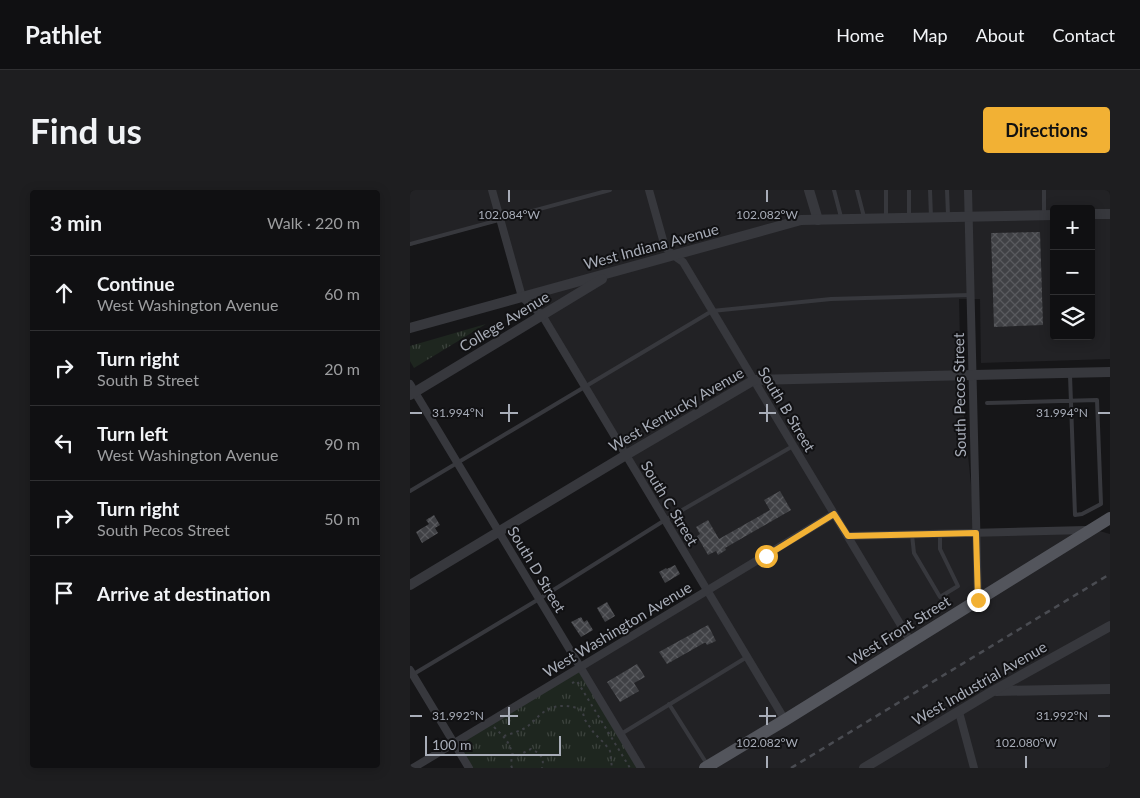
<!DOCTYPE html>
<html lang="en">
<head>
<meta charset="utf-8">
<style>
	body { margin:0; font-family:Lato,sans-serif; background:#1e1e20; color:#f1f3f6 }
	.controls { position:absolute; right:15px; top:15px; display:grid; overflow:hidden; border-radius:5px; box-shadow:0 2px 12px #0003 }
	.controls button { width:45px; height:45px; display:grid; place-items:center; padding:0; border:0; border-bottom:1px solid #303032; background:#101012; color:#f1f3f6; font:25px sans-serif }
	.scale { position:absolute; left:15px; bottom:12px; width:136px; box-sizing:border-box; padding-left:5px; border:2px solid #a8adb8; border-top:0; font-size:14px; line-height:18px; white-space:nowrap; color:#a8adb8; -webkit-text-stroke:4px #111113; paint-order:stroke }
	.stop { position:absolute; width:15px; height:15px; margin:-11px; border:4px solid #f2b134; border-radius:50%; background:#fff }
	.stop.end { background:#f2b134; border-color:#fff; box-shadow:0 1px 5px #0008 }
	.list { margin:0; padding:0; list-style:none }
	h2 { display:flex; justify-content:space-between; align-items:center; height:65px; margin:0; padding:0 20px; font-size:21px }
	h2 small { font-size:16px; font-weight:400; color:#9c9d9f }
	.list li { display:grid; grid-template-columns:32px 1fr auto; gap:15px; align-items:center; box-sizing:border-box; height:75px; padding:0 20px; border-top:1px solid #303032 }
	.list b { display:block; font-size:19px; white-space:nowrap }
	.list p { margin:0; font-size:16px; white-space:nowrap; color:#9c9d9f }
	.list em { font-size:16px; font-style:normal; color:#9c9d9f }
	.icon { flex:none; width:28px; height:28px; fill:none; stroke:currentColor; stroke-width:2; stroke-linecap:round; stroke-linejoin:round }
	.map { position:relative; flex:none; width:700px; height:578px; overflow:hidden; border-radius:5px }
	header { display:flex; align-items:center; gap:30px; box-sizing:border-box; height:70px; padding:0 25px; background:#101012; border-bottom:1px solid #303032 }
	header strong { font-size:24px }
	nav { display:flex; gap:28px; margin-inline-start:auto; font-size:18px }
	.intro { display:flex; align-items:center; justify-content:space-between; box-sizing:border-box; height:120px; padding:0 30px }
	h1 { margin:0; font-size:35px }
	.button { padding:12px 22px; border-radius:5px; background:#f2b134; color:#111; font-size:18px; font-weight:700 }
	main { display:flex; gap:30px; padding:0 30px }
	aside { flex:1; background:#101012; border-radius:5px; box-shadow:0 2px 12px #0003 }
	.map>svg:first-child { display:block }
	.built { fill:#222225; fill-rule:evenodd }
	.park { fill:url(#park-tufts) }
	.building { fill:url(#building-cross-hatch) }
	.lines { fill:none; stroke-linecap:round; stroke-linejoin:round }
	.path { stroke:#3d3f44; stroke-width:2; stroke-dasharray:2.5 4; stroke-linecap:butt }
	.service { stroke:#37383d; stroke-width:4 }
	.minor { stroke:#37383d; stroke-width:8 }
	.tertiary { stroke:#37383d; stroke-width:10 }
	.primary { stroke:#53555c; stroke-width:12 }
	.rail { stroke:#4a4c52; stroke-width:2.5; stroke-dasharray:6 5; stroke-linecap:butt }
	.route { stroke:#f2b134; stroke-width:6 }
	.ticks { fill:none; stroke:#a8adb8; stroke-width:2 }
	.labels { text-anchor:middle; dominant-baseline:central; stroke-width:4; stroke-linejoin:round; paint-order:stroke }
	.street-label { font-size:15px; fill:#a8adb8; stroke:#111113 }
	.ticks-label { font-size:12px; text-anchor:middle; fill:#a8adb8; stroke:#111113; stroke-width:4; stroke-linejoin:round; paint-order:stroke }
</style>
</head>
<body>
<header>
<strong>Pathlet</strong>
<nav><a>Home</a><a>Map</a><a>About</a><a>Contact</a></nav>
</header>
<div class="intro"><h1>Find us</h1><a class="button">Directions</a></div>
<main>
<aside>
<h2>3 min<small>Walk · 220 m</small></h2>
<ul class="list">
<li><svg class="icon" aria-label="ahead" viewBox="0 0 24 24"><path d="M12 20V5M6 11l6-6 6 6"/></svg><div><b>Continue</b><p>West Washington Avenue</p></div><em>60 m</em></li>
<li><svg class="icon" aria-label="right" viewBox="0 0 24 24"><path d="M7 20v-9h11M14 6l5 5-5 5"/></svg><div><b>Turn right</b><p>South B Street</p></div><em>20 m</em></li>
<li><svg class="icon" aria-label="left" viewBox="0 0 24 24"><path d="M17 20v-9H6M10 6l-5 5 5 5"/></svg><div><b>Turn left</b><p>West Washington Avenue</p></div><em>90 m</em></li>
<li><svg class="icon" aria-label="right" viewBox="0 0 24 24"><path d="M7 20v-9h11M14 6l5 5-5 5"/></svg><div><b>Turn right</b><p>South Pecos Street</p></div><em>50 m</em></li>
<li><svg class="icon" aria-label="arrive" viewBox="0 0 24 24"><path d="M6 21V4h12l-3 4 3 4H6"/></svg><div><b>Arrive at destination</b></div></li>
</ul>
</aside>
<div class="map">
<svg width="700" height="578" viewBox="0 0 700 578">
	<defs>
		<pattern id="park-tufts" width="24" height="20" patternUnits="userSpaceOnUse" patternTransform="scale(1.25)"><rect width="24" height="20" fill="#1e261f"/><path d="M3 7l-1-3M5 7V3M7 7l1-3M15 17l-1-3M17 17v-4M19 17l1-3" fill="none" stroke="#3c433d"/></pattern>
		<pattern id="building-cross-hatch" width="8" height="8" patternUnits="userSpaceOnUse" patternTransform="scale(1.25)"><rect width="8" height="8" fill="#404145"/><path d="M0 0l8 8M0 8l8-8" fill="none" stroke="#595a5e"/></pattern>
	</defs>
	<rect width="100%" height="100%" fill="#161618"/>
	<path class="built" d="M 0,0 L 700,0 L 700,169 L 571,173 L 570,109 L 549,109 L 551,197 L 566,343 L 686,340 L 700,344 L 700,578 L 231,578 L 171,477 L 297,400 L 119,105 L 112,106 L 91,31 L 0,56 ZM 644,19 L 681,19 L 681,146 L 644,146 Z"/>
	<g class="park">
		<polygon points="76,134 4,178 0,171 0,156"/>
		<polygon points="170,477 231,578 59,578 44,553"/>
	</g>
	<g class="building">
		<polygon points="630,42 633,135 584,137 581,43"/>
		<polygon points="370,301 381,320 315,358 316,360 308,365 306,361 298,365 287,346 290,344 286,337 298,330 309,349 360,320 354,310"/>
		<polygon points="24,325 30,335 25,338 28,343 12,353 6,342 19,334 16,330"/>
		<polygon points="265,375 270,384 255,393 249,382 256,378 257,379"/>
		<polygon points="197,412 205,426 195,432 187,418"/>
		<polygon points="171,427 174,432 177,430 183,440 171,447 161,432"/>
		<polygon points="298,435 306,451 297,455 296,453 294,453 257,474 249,462"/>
		<polygon points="227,474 235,487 224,493 229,501 210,512 197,492"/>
	</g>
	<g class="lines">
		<g class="path">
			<polyline points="162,493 167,491 220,578"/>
			<path d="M 84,537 C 93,546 100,552 102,564 L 107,566 L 121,559 C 130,563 135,568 132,578"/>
			<path d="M 94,546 C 100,544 107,542 113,539 C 120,536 125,529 131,524 C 143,514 158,514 172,520 L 175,530 L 184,543 L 195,554 L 200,561 L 202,578"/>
			<polyline points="102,578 101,575 102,564"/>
		</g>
		<g class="service">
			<polyline points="424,0 431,27"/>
			<polyline points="447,0 454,27"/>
			<polyline points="476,0 476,28"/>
			<polyline points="499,0 499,27"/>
			<polyline points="520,0 521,27"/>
			<polyline points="537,0 538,25"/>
			<polyline points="634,0 634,25"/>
			<polyline points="0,54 200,0"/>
			<polyline points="577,213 687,210 691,314 672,324 665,325 660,185"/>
			<polyline points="0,301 302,121 421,109 560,105"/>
			<polyline points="502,345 504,363 530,407 548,396 530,359 530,344"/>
			<polyline points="2,485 129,409 255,330 383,256"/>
			<polyline points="259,514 297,574"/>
			<polyline points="211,544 337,467"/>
		</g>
		<g class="minor">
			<polyline points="82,0 112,107 132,125 375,530"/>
			<polyline points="239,0 255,57 263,65 273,72 501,452"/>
			<polyline points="558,0 568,410"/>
			<polyline points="0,194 231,578"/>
			<polyline points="438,346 676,340"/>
			<polyline points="0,480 59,578"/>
			<polyline points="549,522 564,578"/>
			<polyline points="3,578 424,324"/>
		</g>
		<g class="tertiary">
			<polyline points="399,0 408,30"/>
			<polyline points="681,24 700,24"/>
			<polyline points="0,138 391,30 644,25"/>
			<polyline points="0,205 192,89"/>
			<polyline points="0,395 216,265 344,190 700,182"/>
			<polyline points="586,501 700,499"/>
			<polyline points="454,578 583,501 700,436"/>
		</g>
		<polyline class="primary" points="295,578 375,530 700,328"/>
		<polyline class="rail" points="381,578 700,384"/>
	</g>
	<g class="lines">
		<polyline class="route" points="356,366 424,324 438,346 566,343 568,410"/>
	</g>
	<path class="ticks" d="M 99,0 L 99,12M 357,0 L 357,12M 99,214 L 99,232M 357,214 L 357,232M 0,223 L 12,223M 90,223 L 108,223M 349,223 L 366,223M 688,223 L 700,223M 99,517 L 99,535M 357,517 L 357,535M 0,526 L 12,526M 90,526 L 108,526M 349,526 L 366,526M 688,526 L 700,526M 357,566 L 357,578M 616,566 L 616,578"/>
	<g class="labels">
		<g class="street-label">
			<text transform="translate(241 56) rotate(-15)">West Indiana Avenue</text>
			<text transform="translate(94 131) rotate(-31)">College Avenue</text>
			<text transform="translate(549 205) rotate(-91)">South Pecos Street</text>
			<text transform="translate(266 219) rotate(-30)">West Kentucky Avenue</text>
			<text transform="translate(377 219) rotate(59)">South B Street</text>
			<text transform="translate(260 313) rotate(59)">South C Street</text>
			<text transform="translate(127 379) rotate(59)">South D Street</text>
			<text transform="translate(207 439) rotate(-31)">West Washington Avenue</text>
			<text transform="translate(489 440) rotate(-32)">West Front Street</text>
			<text transform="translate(569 493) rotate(-30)">West Industrial Avenue</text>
		</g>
	</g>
	<g class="ticks-label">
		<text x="99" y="29">102.084°W</text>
		<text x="357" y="29">102.082°W</text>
		<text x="48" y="227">31.994°N</text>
		<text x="652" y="227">31.994°N</text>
		<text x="48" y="530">31.992°N</text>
		<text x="652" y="530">31.992°N</text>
		<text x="357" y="557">102.082°W</text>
		<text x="616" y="557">102.080°W</text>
	</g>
</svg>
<div class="controls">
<button>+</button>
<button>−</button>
<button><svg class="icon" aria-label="layers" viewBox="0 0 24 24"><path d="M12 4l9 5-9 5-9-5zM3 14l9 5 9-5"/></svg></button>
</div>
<div class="scale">100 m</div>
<div class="stop" style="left:356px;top:366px"></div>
<div class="stop end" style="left:568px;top:410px"></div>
</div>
</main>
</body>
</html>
